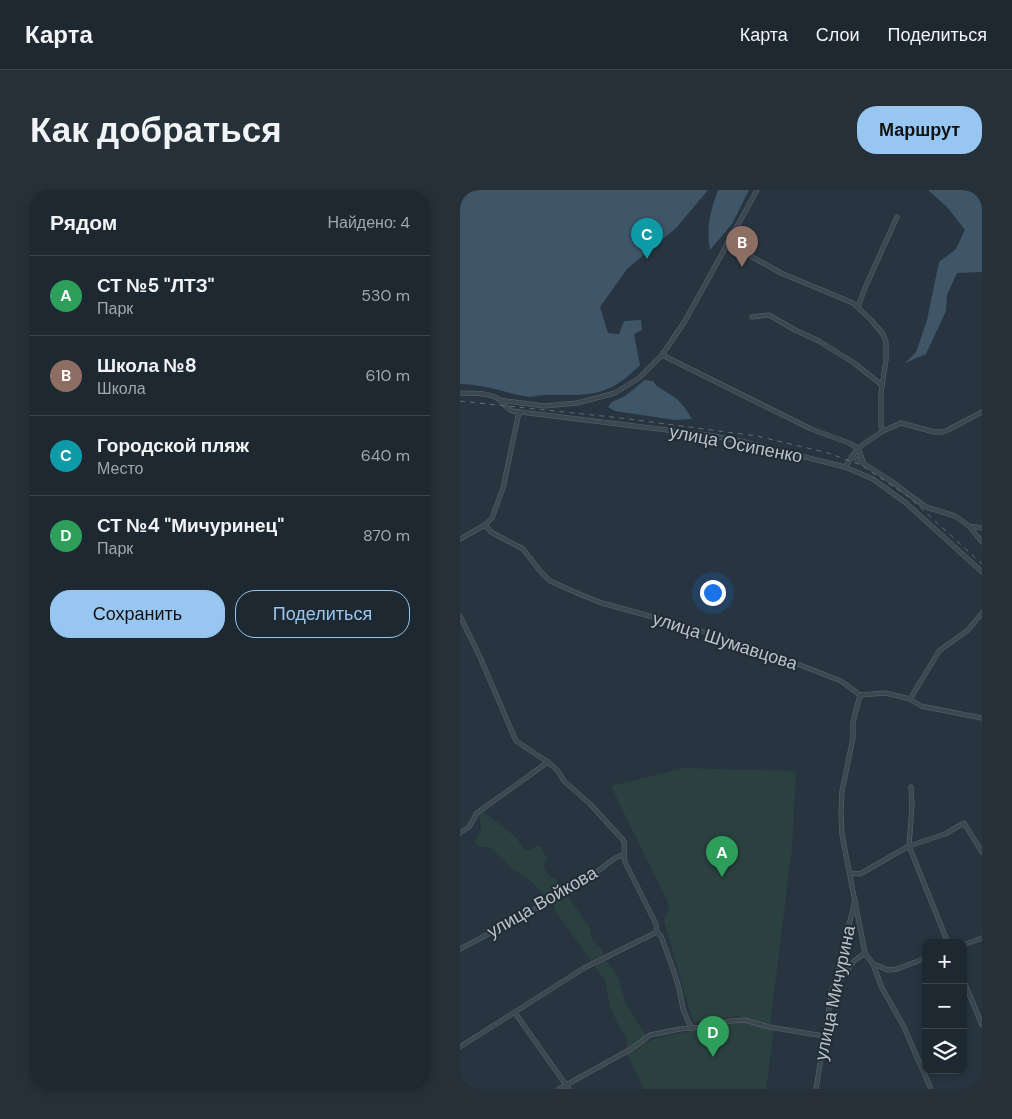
<!DOCTYPE html>
<html lang="ru">
<head>
<meta charset="utf-8">
<style>
	body { margin:0; font-family:"DM Sans",sans-serif; background:#263038; color:#f1f3f6 }
	.controls { position:absolute; right:15px; bottom:15px; display:grid; overflow:hidden; border-radius:10px; box-shadow:0 2px 8px #0003 }
	.controls button { width:45px; height:45px; display:grid; place-items:center; padding:0; border:0; border-bottom:1px solid #3c444c; background:#1e2830; color:#f1f3f6; font:25px sans-serif }
	.you { position:absolute; left:252px; top:402px; width:18px; height:18px; margin:-12px; border:4px solid #fff; border-radius:50%; background:#1a73e8; box-shadow:0 0 0 8px #1a73e833 }
	.badge { display:grid; place-items:center; width:32px; height:32px; border-radius:50%; background:#97c6f1; color:#fff; font-size:16px; font-weight:700 }
	.pin { position:absolute; translate:-50% -41px; filter:drop-shadow(0 1px 2px #0008) }
	.pin::after { content:''; position:absolute; top:26px; width:18px; height:15px; background:inherit; clip-path:polygon(0 0,100% 0,50% 100%) }
	.list { margin:0; padding:0; list-style:none }
	h2 { display:flex; justify-content:space-between; align-items:center; height:65px; margin:0; padding:0 20px; font-size:21px }
	h2 small { font-size:16px; font-weight:400; color:#a1a6ab }
	.list li { display:grid; grid-template-columns:32px 1fr auto; gap:15px; align-items:center; box-sizing:border-box; height:80px; padding:0 20px; border-top:1px solid #3c444c }
	.list b { display:block; font-size:19px; white-space:nowrap }
	.list p { margin:0; font-size:16px; white-space:nowrap; color:#a1a6ab }
	.list em { font-size:16px; font-style:normal; color:#a1a6ab }
	.actions { display:flex; gap:10px; padding:15px 20px }
	.actions a { flex:1; padding:11px 0; border:1px solid #97c6f1; border-radius:20px; text-align:center; font-size:18px; color:#97c6f1 }
	.actions .main { background:#97c6f1; color:#111 }
	.icon { flex:none; width:28px; height:28px; fill:none; stroke:currentColor; stroke-width:2; stroke-linecap:round; stroke-linejoin:round }
	.map { position:relative; flex:none; width:522px; height:899px; overflow:hidden; border-radius:20px }
	header { display:flex; align-items:center; gap:30px; box-sizing:border-box; height:70px; padding:0 25px; background:#1e2830; border-bottom:1px solid #3c444c }
	header strong { font-size:24px }
	nav { display:flex; gap:28px; margin-inline-start:auto; font-size:18px }
	.intro { display:flex; align-items:center; justify-content:space-between; box-sizing:border-box; height:120px; padding:0 30px }
	h1 { margin:0; font-size:35px }
	.button { padding:12px 22px; border-radius:20px; background:#97c6f1; color:#111; font-size:18px; font-weight:700 }
	main { display:flex; gap:30px; padding:0 30px }
	aside { flex:1; background:#1e2830; border-radius:20px; box-shadow:0 2px 8px #0003 }
	.map>svg:first-child { display:block }
	.green { fill:#2a4140 }
	.water { fill:#3f5668 }
	.lines { fill:none; stroke-linecap:round; stroke-linejoin:round }
	.minor-casing { stroke:#5a656d; stroke-width:5 }
	.minor { stroke:#3c4750; stroke-width:4 }
	.rail { stroke:#5e6c76; stroke-width:1; stroke-dasharray:5 5; stroke-linecap:butt }
	.labels { text-anchor:middle; dominant-baseline:central; stroke-width:4; stroke-linejoin:round; paint-order:stroke }
	.street-label { font-size:18px; fill:#b9c2ca; stroke:#212c35 }
</style>
</head>
<body>
<header>
<strong>Карта</strong>
<nav><a>Карта</a><a>Слои</a><a>Поделиться</a></nav>
</header>
<div class="intro"><h1>Как добраться</h1><a class="button">Маршрут</a></div>
<main>
<aside>
<h2>Рядом<small>Найдено: 4</small></h2>
<ul class="list">
<li><span class="badge" style="background:#2e9e5b">A</span><div><b>СТ №5 &quot;ЛТЗ&quot;</b><p>Парк</p></div><em>530 m</em></li>
<li><span class="badge" style="background:#8d6e63">B</span><div><b>Школа №8</b><p>Школа</p></div><em>610 m</em></li>
<li><span class="badge" style="background:#0f9aa8">C</span><div><b>Городской пляж</b><p>Место</p></div><em>640 m</em></li>
<li><span class="badge" style="background:#2e9e5b">D</span><div><b>СТ №4 &quot;Мичуринец&quot;</b><p>Парк</p></div><em>870 m</em></li>
</ul>
<div class="actions"><a class="main">Сохранить</a><a>Поделиться</a></div>
</aside>
<div class="map">
<svg width="522" height="899" viewBox="0 0 522 899">
	<rect width="100%" height="100%" fill="#283540"/>
	<g class="green">
		<polygon points="224,578 336,581 332,657 310,835 278,826 233,832 204,730 210,717 151,596"/>
		<path d="M 24,622 L 57,648 L 63,659 C 69,661 71,660 76,656 L 81,657 L 87,668 L 84,675 L 85,680 L 91,688 L 96,689 L 107,702 L 111,711 L 130,738 L 132,750 L 140,757 L 148,774 L 157,785 L 167,816 L 184,842 L 188,852 L 196,848 L 283,831 L 314,839 L 306,899 L 184,899 L 168,866 L 166,846 L 159,837 L 150,816 L 145,790 L 138,781 L 96,722 L 92,712 L 73,693 L 53,679 L 29,657 L 19,657 L 15,653 C 15,646 21,644 21,638 C 22,633 19,630 19,625 Z"/>
	</g>
	<g class="water">
		<path d="M 0,0 L 248,0 L 216,38 L 167,79 L 140,117 L 148,143 L 159,144 L 164,131 L 181,130 L 182,140 L 174,144 L 180,175 C 147,208 131,205 86,205 C 79,205 71,208 64,206 C 43,202 22,194 0,194 Z"/>
		<path d="M 258,0 L 289,0 L 272,34 L 250,60 C 246,37 250,22 258,0 Z"/>
		<polygon points="468,0 522,0 522,82 497,83 487,105 486,121 466,164 445,173 456,162 467,130 479,72 496,59 505,40 487,17"/>
		<path d="M 185,190 L 193,191 C 197,198 201,198 208,203 C 219,209 226,218 232,229 L 215,230 L 155,221 L 148,217 L 152,212 L 165,206 Z"/>
	</g>
	<g class="lines">
		<defs>
			<g id="minor">
				<polyline points="267,53 321,83 393,113 411,130 423,144 426,152 426,170 421,203 421,236 423,241"/>
				<polyline points="398,117 405,98 437,27"/>
				<polyline points="292,127 309,125 335,140 359,151 394,173 422,195"/>
				<polyline points="202,165 351,239 389,253 398,258 404,274"/>
				<path d="M 0,203 C 11,204 27,202 37,208 C 43,212 45,218 52,221 L 248,245 L 285,252 L 385,277 L 413,289 L 446,313 L 522,382"/>
				<polyline points="39,210 84,216 117,213 155,203 179,188 202,165 225,131 297,0"/>
				<polyline points="392,266 431,291 466,317 495,326 509,336 522,338"/>
				<polyline points="385,277 398,258 423,241 441,233 474,242 482,242 488,240 522,222"/>
				<polyline points="25,335 31,342 63,359 80,381 90,391 124,406 142,413 226,436 317,466 381,491 400,505 426,503 450,509 461,516 522,528"/>
				<polyline points="509,336 522,352"/>
				<polyline points="0,349 25,335 32,328 43,298 59,222"/>
				<path d="M 0,426 L 20,467 L 56,551 L 88,572 L 98,581 L 104,591 L 130,614 L 164,651 C 165,659 163,665 165,672 L 196,734 L 197,742 L 201,746 L 213,779 L 219,798 L 223,819 L 231,838"/>
				<polyline points="400,505 393,532 393,548 382,601 381,623 382,645 405,763 413,774 422,798 443,835 471,899"/>
				<polyline points="450,509 479,461 508,440 522,423"/>
				<polyline points="451,597 452,616 449,656 488,753"/>
				<polyline points="0,643 9,637 17,623 88,572"/>
				<polyline points="390,683 400,684 449,656 485,644 504,633 522,662"/>
				<polyline points="503,755 522,748"/>
				<polyline points="0,759 92,710 130,687 155,668 163,665"/>
				<polyline points="414,774 428,780 437,779 466,768"/>
				<polyline points="503,789 522,835"/>
				<polyline points="374,798 394,771 405,763"/>
				<polyline points="55,823 109,899"/>
				<polyline points="0,857 124,778 197,742"/>
				<polyline points="99,899 171,859 190,845 220,839 244,837 271,831 285,830 309,837 364,846"/>
				<polyline points="356,899 372,800 377,785 395,710"/>
			</g>
		</defs>
		<use href="#minor" class="minor-casing"/>
		<use href="#minor" class="minor"/>
		<polyline class="rail" points="0,211 161,228 297,246 368,263 401,275 449,307 522,374"/>
	</g>
	<g class="labels">
		<g class="street-label">
			<text transform="translate(276 254) rotate(11)">улица Осипенко</text>
			<text transform="translate(265 451) rotate(18)">улица Шумавцова</text>
			<text transform="translate(82 712) rotate(-30)">улица Войкова</text>
			<text transform="translate(375 803) rotate(-78)">улица Мичурина</text>
		</g>
	</g>
</svg>
<div class="controls">
<button>+</button>
<button>−</button>
<button><svg class="icon" aria-label="layers" viewBox="0 0 24 24"><path d="M12 4l9 5-9 5-9-5zM3 14l9 5 9-5"/></svg></button>
</div>
<div class="you"></div>
<div class="pin badge" style="left:262px;top:687px;background:#2e9e5b">A</div>
<div class="pin badge" style="left:282px;top:77px;background:#8d6e63">B</div>
<div class="pin badge" style="left:187px;top:69px;background:#0f9aa8">C</div>
<div class="pin badge" style="left:253px;top:867px;background:#2e9e5b">D</div>
</div>
</main>
</body>
</html>
